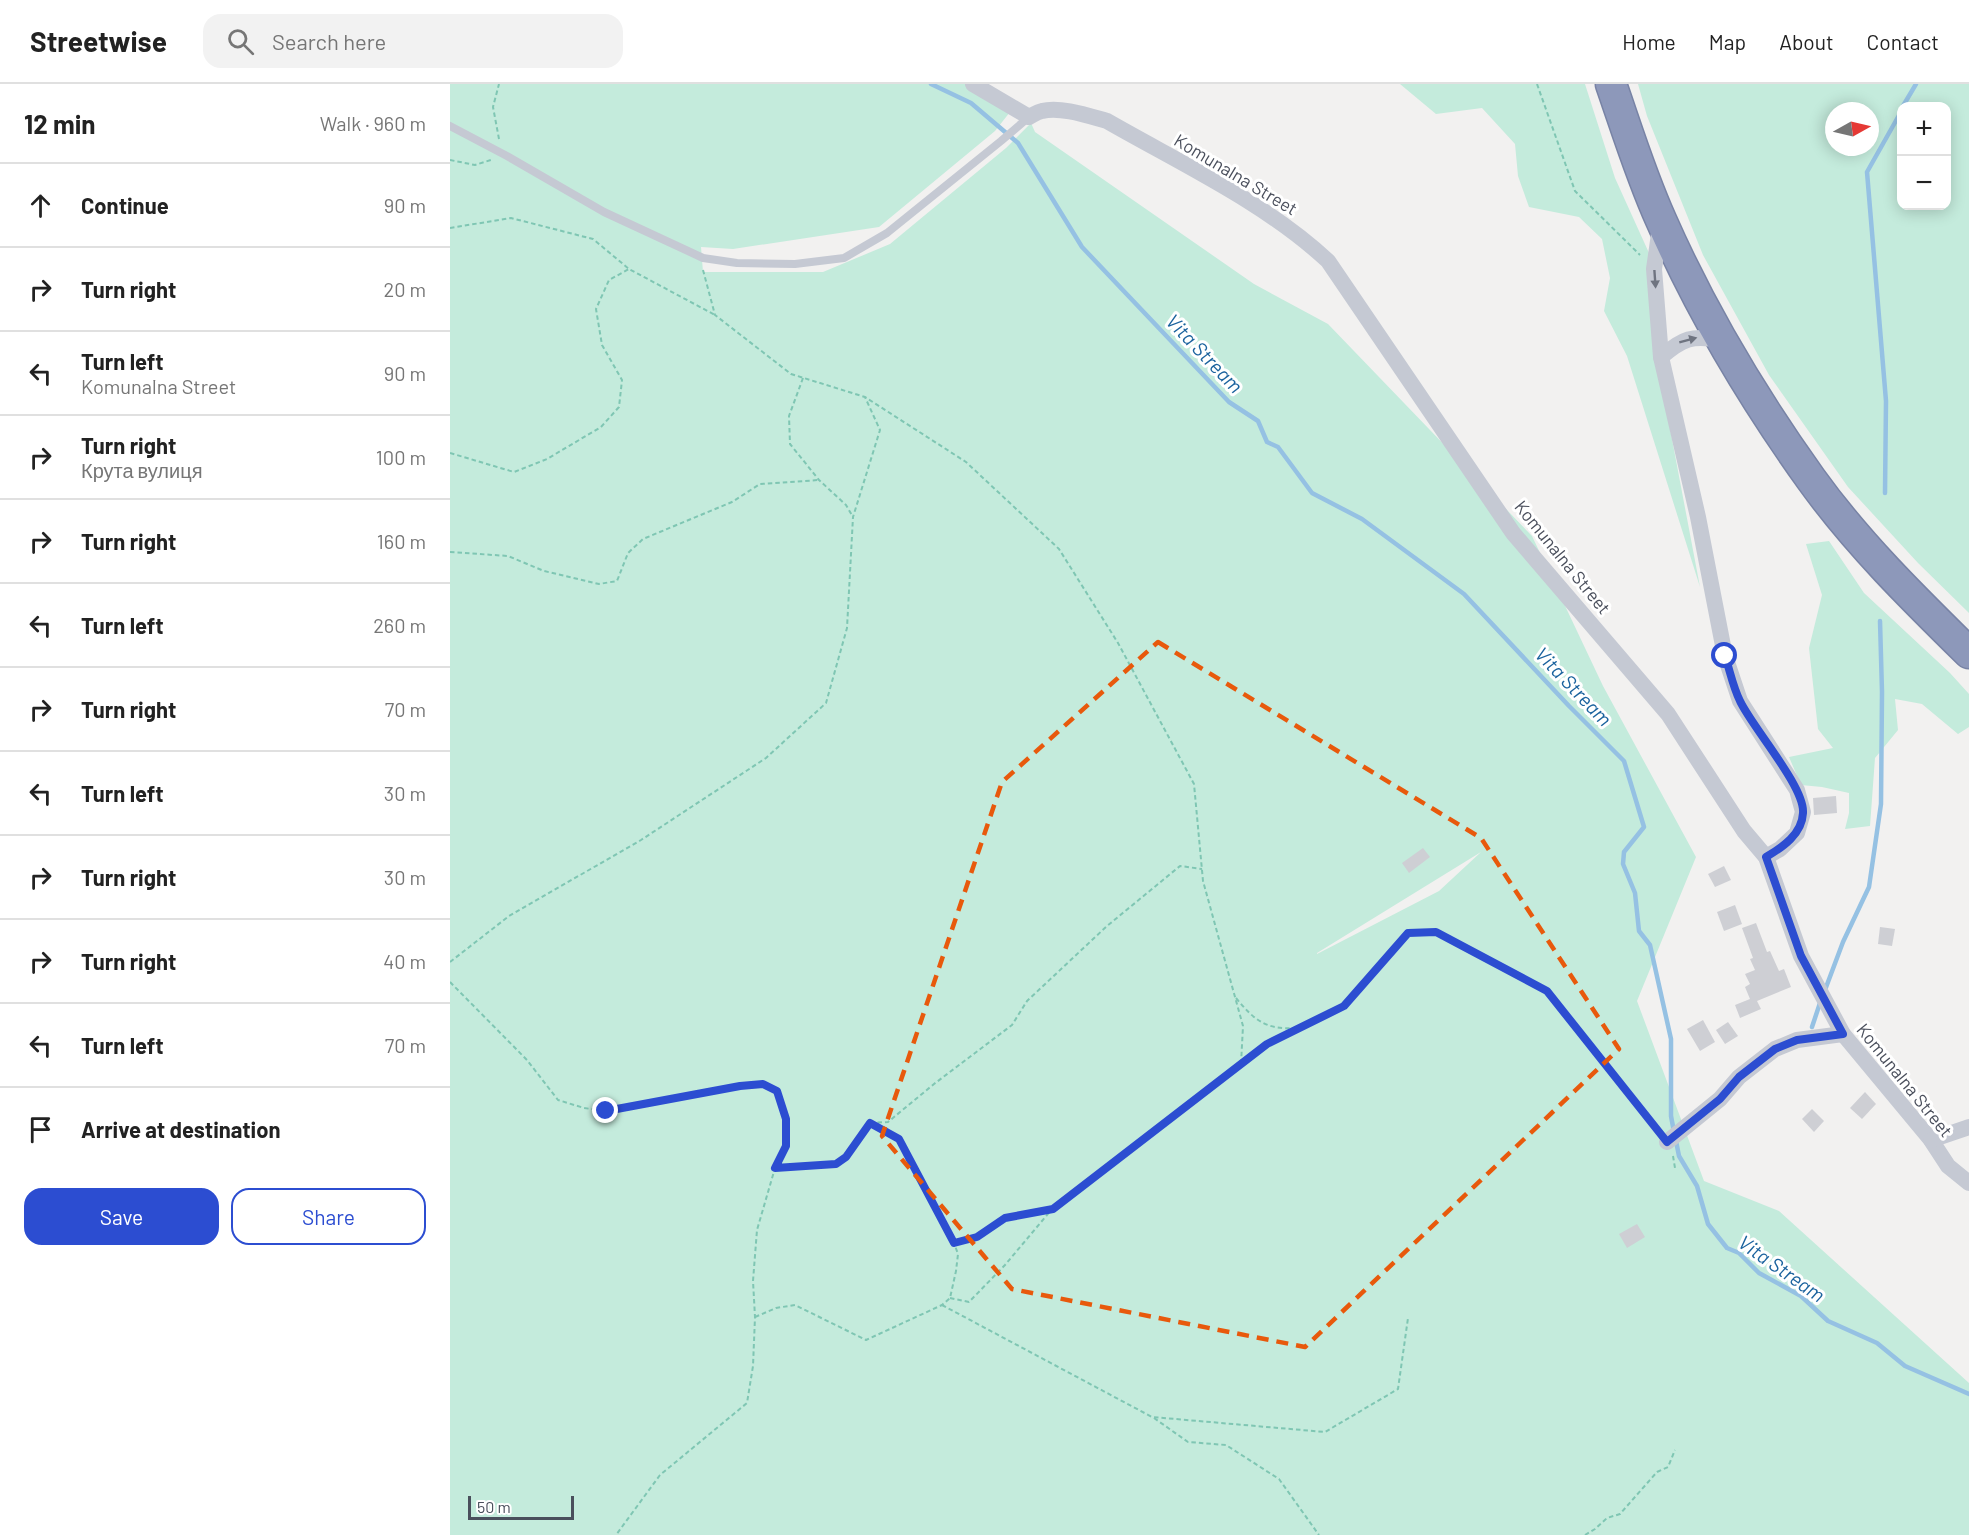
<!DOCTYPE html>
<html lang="en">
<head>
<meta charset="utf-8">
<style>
	body { margin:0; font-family:Barlow,sans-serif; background:#f2f2f2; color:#222 }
	.controls { position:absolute; right:18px; top:18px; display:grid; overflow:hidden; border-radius:12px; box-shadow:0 3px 15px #0003 }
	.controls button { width:54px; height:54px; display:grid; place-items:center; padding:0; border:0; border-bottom:2px solid #e0e0e0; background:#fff; color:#222; font:30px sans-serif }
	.compass { position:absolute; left:1375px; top:18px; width:54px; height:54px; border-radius:50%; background:#fff; box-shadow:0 3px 15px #0003; rotate:82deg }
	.scale { position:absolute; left:18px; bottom:15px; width:106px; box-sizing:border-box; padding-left:6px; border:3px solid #4a4f5c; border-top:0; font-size:16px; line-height:21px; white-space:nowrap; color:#4a4f5c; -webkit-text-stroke:4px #fff; paint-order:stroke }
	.stop { position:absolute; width:18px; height:18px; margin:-14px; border:4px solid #2c4dd1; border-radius:50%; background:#fff }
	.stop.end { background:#2c4dd1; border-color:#fff; box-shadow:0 2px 6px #0008 }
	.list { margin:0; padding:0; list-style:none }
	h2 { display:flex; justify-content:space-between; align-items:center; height:78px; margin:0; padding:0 24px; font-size:26px }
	h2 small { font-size:20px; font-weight:400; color:#767676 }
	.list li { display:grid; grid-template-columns:39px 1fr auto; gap:18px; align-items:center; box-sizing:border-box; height:84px; padding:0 24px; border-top:2px solid #e0e0e0 }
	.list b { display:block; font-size:22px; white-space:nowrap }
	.list p { margin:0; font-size:20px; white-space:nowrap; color:#767676 }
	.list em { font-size:20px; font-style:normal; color:#767676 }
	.actions { display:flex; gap:12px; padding:18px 24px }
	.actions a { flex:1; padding:14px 0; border:2px solid #2c4dd1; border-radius:18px; text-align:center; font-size:21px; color:#2c4dd1 }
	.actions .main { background:#2c4dd1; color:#fff }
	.icon { flex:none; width:33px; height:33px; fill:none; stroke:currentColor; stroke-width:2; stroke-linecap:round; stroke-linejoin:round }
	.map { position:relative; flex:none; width:1519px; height:1451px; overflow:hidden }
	header { display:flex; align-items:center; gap:36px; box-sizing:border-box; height:84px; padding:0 30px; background:#fff; border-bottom:2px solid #e0e0e0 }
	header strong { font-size:28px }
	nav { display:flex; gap:33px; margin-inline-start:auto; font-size:21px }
	.search { width:420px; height:54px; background:#f2f2f2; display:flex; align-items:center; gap:15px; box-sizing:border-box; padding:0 21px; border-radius:18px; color:#767676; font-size:22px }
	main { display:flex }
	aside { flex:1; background:#fff }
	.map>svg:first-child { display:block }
	.green { fill:#c4ebdc; fill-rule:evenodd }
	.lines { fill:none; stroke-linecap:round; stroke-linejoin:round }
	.stream { stroke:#95c1e3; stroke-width:4.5 }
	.building { fill:#cecfd4 }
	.highway-casing { stroke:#7883a5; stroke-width:33 }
	.path { stroke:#7fc6b3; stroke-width:2; stroke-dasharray:4.5 3; stroke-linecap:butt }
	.lane { stroke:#c5c9d3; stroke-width:8 }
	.street { stroke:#c5c9d3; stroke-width:16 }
	.highway { stroke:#8d98ba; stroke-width:30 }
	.oneway { fill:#6f7480 }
	.route { stroke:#2c4dd1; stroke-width:8 }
	.marked { fill:none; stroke:#e8590c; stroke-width:4.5; stroke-dasharray:12 8; stroke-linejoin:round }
	.labels { text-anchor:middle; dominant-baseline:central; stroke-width:6; stroke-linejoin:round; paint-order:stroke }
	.street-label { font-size:18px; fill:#4a4f5c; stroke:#fff }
	.water-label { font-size:20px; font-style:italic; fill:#1b639e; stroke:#fff }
</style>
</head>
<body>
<header>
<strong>Streetwise</strong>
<div class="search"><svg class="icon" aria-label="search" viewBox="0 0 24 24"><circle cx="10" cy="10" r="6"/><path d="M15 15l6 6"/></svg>Search here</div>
<nav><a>Home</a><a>Map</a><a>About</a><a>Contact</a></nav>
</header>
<main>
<aside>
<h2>12 min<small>Walk · 960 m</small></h2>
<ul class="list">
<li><svg class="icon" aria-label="ahead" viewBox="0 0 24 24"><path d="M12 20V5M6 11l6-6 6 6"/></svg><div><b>Continue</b></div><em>90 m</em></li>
<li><svg class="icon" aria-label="right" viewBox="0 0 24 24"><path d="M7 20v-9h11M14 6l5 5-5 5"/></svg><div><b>Turn right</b></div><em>20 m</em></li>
<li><svg class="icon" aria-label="left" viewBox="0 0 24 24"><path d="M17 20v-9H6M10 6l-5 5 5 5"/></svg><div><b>Turn left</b><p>Komunalna Street</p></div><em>90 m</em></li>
<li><svg class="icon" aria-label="right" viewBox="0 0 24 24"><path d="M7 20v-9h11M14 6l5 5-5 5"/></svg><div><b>Turn right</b><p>Крута вулиця</p></div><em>100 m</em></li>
<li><svg class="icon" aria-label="right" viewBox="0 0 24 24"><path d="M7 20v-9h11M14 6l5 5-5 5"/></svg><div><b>Turn right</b></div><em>160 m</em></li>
<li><svg class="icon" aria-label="left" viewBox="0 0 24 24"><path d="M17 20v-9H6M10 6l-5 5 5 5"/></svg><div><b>Turn left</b></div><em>260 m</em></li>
<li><svg class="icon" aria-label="right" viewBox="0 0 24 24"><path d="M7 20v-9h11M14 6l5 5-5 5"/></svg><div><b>Turn right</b></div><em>70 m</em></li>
<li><svg class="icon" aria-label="left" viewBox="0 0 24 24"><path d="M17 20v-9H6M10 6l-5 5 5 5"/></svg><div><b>Turn left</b></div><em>30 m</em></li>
<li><svg class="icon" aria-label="right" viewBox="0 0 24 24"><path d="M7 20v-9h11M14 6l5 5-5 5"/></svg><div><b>Turn right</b></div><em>30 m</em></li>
<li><svg class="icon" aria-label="right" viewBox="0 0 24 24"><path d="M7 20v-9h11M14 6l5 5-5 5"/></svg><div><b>Turn right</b></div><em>40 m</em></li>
<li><svg class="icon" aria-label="left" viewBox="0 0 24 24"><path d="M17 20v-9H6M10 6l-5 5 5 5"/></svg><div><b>Turn left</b></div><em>70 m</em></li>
<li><svg class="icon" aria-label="arrive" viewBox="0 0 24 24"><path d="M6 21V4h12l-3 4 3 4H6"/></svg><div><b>Arrive at destination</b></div></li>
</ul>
<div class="actions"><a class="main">Save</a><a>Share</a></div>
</aside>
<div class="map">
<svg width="1519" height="1451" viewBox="0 0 1519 1451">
	<rect width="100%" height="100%" fill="#f2f1f0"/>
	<g class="green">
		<path d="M 0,0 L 522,0 L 560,28 L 545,47 L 429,143 L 283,165 L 251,163 L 253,188 L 373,188 L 440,160 L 556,64 L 581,39 L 585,48 L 804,200 L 878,240 L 1082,452 L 1153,602 L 1246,773 L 1187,917 L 1254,1097 L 1329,1127 L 1519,1299 L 1519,1451 L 0,1451 ZM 1031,768 L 989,807 L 867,870 L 867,869 Z"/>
		<polygon points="950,0 1135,0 1165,94 1199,169 1214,313 1250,503 1177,272 1154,227 1160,194 1152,155 1129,133 1079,123 1068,92 1065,60 1032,24 986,30"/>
		<path d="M 1188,0 L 1519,0 L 1519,529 L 1468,479 L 1398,403 L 1319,291 L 1253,171 L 1197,32 ZM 1452,22 L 1496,22 L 1496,122 L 1452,122 ZM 1384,27 L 1420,27 L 1420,63 L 1384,63 Z"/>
		<polygon points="1379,457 1414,509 1500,589 1519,610 1519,643 1508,650 1472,620 1445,615 1448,646 1425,674 1420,742 1395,745 1399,729 1399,709 1372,703 1351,701 1339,673 1383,664 1368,645 1359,564 1372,511 1356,460"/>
	</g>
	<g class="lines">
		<g class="stream">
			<polyline points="481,0 521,19 568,59 632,163 779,318 808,337 817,358 828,363 862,409 912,435 1014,510 1119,622 1174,677 1194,743 1174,768 1173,780 1185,809 1189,847 1200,861 1221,955 1221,1032 1224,1048"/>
			<polyline points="1453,22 1466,0"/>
			<polyline points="1435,409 1436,317 1417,88 1452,26"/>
			<polyline points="1375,906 1393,858 1419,803 1431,720 1432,608 1430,537"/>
			<polyline points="1362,943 1370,919"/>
			<polyline points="1226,1057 1229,1072 1247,1102 1258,1140 1277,1164 1289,1169 1309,1189 1351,1212 1378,1237 1427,1259 1455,1282 1519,1310"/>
		</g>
	</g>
	<g class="building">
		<polygon points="1386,712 1387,729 1364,731 1363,714"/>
		<polygon points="973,764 980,773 959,789 952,779"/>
		<polygon points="1274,782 1281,796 1265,803 1258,790"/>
		<polygon points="1285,821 1292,840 1274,847 1267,828"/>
		<polygon points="1306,839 1317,868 1320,867 1329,887 1334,885 1341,903 1307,917 1311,925 1290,934 1285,921 1300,915 1295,903 1300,900 1295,890 1305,886 1300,875 1303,874 1292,844"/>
		<polygon points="1430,843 1445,845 1442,862 1428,860"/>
		<polygon points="1253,936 1265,958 1250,967 1237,945"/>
		<polygon points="1278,938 1288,952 1275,960 1266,946"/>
		<polygon points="1415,1008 1426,1020 1412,1035 1400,1024"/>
		<polygon points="1362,1025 1374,1037 1364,1048 1352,1035"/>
		<polygon points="1187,1140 1195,1153 1177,1164 1169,1150"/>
	</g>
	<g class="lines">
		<defs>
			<path id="highway" d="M 1161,0 C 1177,46 1191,92 1211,136 C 1251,227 1303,314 1361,395 C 1407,459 1463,514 1519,569"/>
		</defs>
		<use href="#highway" class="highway-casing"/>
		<g class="path">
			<polyline points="1087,0 1125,107 1190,171"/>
			<polyline points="49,55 43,23 49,0"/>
			<polyline points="0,76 25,81 41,76"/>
			<polyline points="0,144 61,134 143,155 179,185 265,231"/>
			<polyline points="253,186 265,231 341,290 415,313 516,378 609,465 668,559 744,700 753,797 793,942 791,980"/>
			<polyline points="353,294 339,332 340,360 369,396 396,421 403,433"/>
			<polyline points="0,369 64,388 97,375 151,343 169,323 172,296 152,261 146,225 159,196 179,185"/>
			<polyline points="0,468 58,472 94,487 149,500 167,497 178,469 193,455 282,418 310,400 369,396"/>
			<polyline points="0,878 59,832 191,756 316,674 376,619 397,544 403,433 430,346 415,313"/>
			<polyline points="0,898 77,976 108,1016 134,1024 156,1027 290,1002 313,1000 328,1007 336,1035 336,1062 325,1084 307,1146 303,1197 305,1233 303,1282 297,1319 210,1391 166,1451"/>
			<path d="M 786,914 C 805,937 816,946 847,944"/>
			<polyline points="420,1039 438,1038 484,1000 562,941 577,917 657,842 730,782 752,785"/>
			<polyline points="1223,1072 1225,1084"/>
			<polyline points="325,1084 386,1080 396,1073 420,1039 449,1055 504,1159"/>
			<polyline points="500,1214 519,1218 555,1181 602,1125"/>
			<polyline points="492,1221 702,1333 875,1348 948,1305 958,1234"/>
			<polyline points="305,1233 326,1224 345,1221 416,1256 492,1221 500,1214 506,1187 508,1170 504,1159 527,1153 556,1134 603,1125 817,960 894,922 958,849 986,848 1097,907 1208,1047"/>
			<polyline points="704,1334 738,1358 776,1361 829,1395 869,1451"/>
			<polyline points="1135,1451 1145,1445 1157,1434 1170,1430 1207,1388 1218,1383 1225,1366"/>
		</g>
		<polyline class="lane" points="0,42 57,72 154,128 253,174 287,179 345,180 394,174 437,149 551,57 579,33"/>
		<g class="street">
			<path d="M 523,0 L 579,33 C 583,31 587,28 592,27 C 610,22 639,32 657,37 C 732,80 816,119 878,177 L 1063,449 L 1218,630 L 1294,747 L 1316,773 L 1351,872 L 1393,950 L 1481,1056 L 1498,1082 L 1519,1099"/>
			<polyline points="1210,143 1204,185 1211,273 1248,433 1275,572 1290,617 1347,706 1353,728 1347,749 1330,765 1316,773"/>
			<path d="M 1211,273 C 1233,254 1242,251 1271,256"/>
			<polyline points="1481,1056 1519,1043"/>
			<polyline points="1217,1058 1270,1015 1289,993 1325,965 1347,956 1393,950"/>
		</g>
		<use href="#highway" class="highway"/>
	</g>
	<defs><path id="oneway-solid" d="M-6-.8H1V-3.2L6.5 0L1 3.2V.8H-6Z" transform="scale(1.5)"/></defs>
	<g class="oneway">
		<use href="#oneway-solid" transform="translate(1205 195) rotate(86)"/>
		<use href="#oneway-solid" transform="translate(1238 256) rotate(-15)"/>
	</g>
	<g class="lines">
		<path class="route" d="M 156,1027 L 290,1002 L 313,1000 L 327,1007 L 336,1035 L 336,1062 L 325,1084 L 386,1080 L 396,1073 L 420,1039 L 449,1055 L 504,1159 L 527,1153 L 555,1134 L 603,1125 L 817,960 L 894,922 L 958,849 L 986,848 L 1097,907 L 1217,1058 L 1270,1015 L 1289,993 L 1325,965 L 1347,956 L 1393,950 L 1351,872 L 1316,773 C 1333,763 1352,750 1353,729 C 1355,703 1302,643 1290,617 C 1283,603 1280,587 1275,572"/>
	</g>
	<path class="marked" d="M 708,558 L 1031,754 L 1169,965 L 855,1263 L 562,1205 L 432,1052 L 552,698 Z"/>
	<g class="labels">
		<g class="street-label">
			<text transform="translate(786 90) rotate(31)">Komunalna Street</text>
			<text transform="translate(1113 473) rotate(51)">Komunalna Street</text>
			<text transform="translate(1455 996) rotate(51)">Komunalna Street</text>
		</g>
		<g class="water-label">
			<text transform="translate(755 269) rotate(46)">Vita Stream</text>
			<text transform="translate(1124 602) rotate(46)">Vita Stream</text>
			<text transform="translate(1332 1184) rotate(35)">Vita Stream</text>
		</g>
	</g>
</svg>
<div class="controls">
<button>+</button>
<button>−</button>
</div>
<svg class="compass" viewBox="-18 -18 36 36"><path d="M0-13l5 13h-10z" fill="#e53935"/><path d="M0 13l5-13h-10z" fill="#767676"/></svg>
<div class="scale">50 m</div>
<div class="stop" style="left:1275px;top:572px"></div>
<div class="stop end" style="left:156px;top:1027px"></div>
</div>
</main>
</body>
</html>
